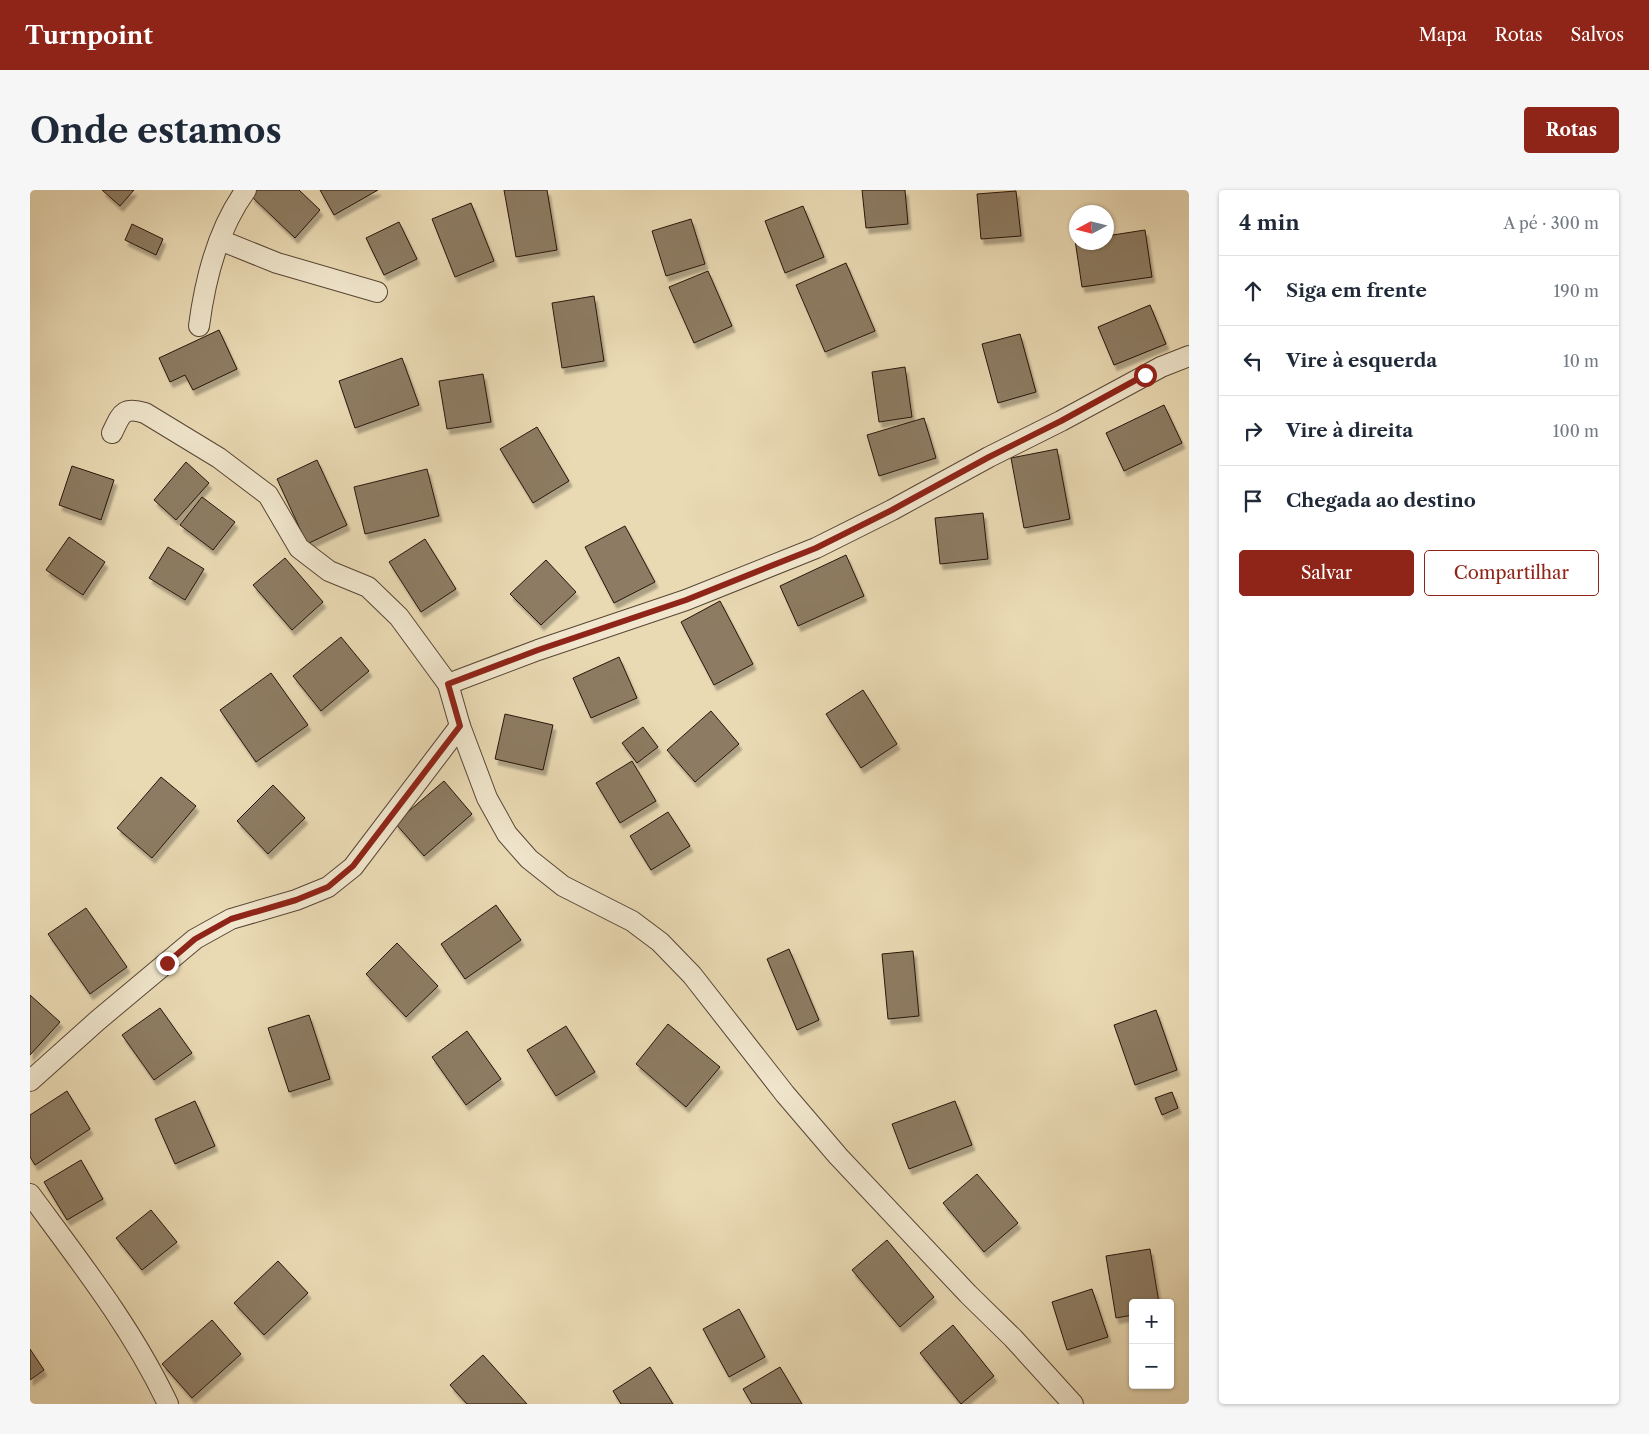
<!DOCTYPE html>
<html lang="pt">
<head>
<meta charset="utf-8">
<style>
	body { margin:0; font-family:"Libre Caslon Text",serif; background:#f6f6f7; color:#1f2937 }
	.controls { position:absolute; right:15px; bottom:15px; display:grid; overflow:hidden; border-radius:5px; box-shadow:0 1px 4px #0004 }
	.controls button { width:45px; height:45px; display:grid; place-items:center; padding:0; border:0; border-bottom:1px solid #e0e1e3; background:#fff; color:#1f2937; font:25px sans-serif }
	.compass { position:absolute; left:1039px; top:15px; width:45px; height:45px; border-radius:50%; background:#fff; box-shadow:0 1px 4px #0004; rotate:263deg }
	.stop { position:absolute; width:15px; height:15px; margin:-11px; border:4px solid #8f2418; border-radius:50%; background:#fff }
	.stop.end { background:#8f2418; border-color:#fff; box-shadow:0 1px 5px #0008 }
	.list { margin:0; padding:0; list-style:none }
	h2 { display:flex; justify-content:space-between; align-items:center; height:65px; margin:0; padding:0 20px; font-size:21px }
	h2 small { font-size:16px; font-weight:400; color:#747a83 }
	.list li { display:grid; grid-template-columns:32px 1fr auto; gap:15px; align-items:center; box-sizing:border-box; height:70px; padding:0 20px; border-top:1px solid #e0e1e3 }
	.list b { display:block; font-size:19px; white-space:nowrap }
	.list em { font-size:16px; font-style:normal; color:#747a83 }
	.actions { display:flex; gap:10px; padding:15px 20px }
	.actions a { flex:1; padding:11px 0; border:1px solid #8f2418; border-radius:5px; text-align:center; font-size:18px; color:#8f2418 }
	.actions .main { background:#8f2418; color:#fff }
	.icon { flex:none; width:28px; height:28px; fill:none; stroke:currentColor; stroke-width:2; stroke-linecap:round; stroke-linejoin:round }
	.map { position:relative; flex:none; width:1159px; height:1214px; overflow:hidden; border-radius:5px }
	header { display:flex; align-items:center; gap:30px; box-sizing:border-box; height:70px; padding:0 25px; background:#8f2418; color:#fff }
	header strong { font-size:24px }
	nav { display:flex; gap:28px; margin-inline-start:auto; font-size:18px }
	.intro { display:flex; align-items:center; justify-content:space-between; box-sizing:border-box; height:120px; padding:0 30px }
	h1 { margin:0; font-size:35px }
	.button { padding:12px 22px; border-radius:5px; background:#8f2418; color:#fff; font-size:18px; font-weight:700 }
	main { display:flex; gap:30px; padding:0 30px }
	aside { flex:1; background:#fff; border-radius:5px; box-shadow:0 1px 4px #0004 }
	.map>svg:first-child { display:block }
	.building { fill:#8d7b63; stroke:#28150b; filter:url(#shadow) }
	.lines { fill:none; stroke-linecap:round; stroke-linejoin:round }
	.minor-casing { stroke:#584635; stroke-width:22 }
	.minor { stroke:#f1e7ce; stroke-width:20 }
	.route { stroke:#8f2418; stroke-width:6 }
</style>
</head>
<body>
<header>
<strong>Turnpoint</strong>
<nav><a>Mapa</a><a>Rotas</a><a>Salvos</a></nav>
</header>
<div class="intro"><h1>Onde estamos</h1><a class="button">Rotas</a></div>
<main>
<div class="map">
<svg width="1159" height="1214" viewBox="0 0 1159 1214">
	<defs>
		<filter id="shadow"><feDropShadow dx="3" dy="5.5" stdDeviation="1" flood-color="#0004"/></filter>
	</defs>
	<rect width="100%" height="100%" fill="#eadab4"/>
	<filter id="stains"><feTurbulence type="fractalNoise" baseFrequency=".004" numOctaves="4"/><feColorMatrix values="0 0 0 0 .2 0 0 0 0 .09 0 0 0 0 .02 0 0 0 .5 -.17"/></filter>
	<radialGradient id="worn" r=".72"><stop offset=".6" stop-color="#630" stop-opacity="0"/><stop offset="1" stop-color="#630" stop-opacity=".3"/></radialGradient>
	<g class="building">
		<polygon points="72,0 104,0 90,16"/>
		<polygon points="227,0 269,0 290,20 265,48 221,6"/>
		<polygon points="290,0 348,0 304,25"/>
		<polygon points="474,0 517,0 527,60 486,67"/>
		<polygon points="832,0 875,0 878,34 836,38"/>
		<polygon points="986,1 991,46 951,49 947,4"/>
		<polygon points="441,13 464,71 425,87 402,29"/>
		<polygon points="773,16 794,67 755,83 735,31"/>
		<polygon points="661,29 675,74 636,86 622,41"/>
		<polygon points="369,32 387,69 354,85 336,48"/>
		<polygon points="102,34 133,49 126,65 95,50"/>
		<polygon points="1115,40 1122,87 1052,97 1045,50 1046,52 1076,52 1076,46"/>
		<polygon points="816,73 845,141 795,162 766,95"/>
		<polygon points="678,81 702,136 664,153 639,97"/>
		<polygon points="564,106 574,171 532,178 522,113"/>
		<polygon points="1120,115 1136,154 1084,175 1068,137"/>
		<polygon points="189,140 207,179 163,200 155,185 140,192 129,168"/>
		<polygon points="990,144 1006,202 968,213 952,154"/>
		<polygon points="372,168 389,215 325,238 309,191"/>
		<polygon points="875,177 882,227 849,232 842,182"/>
		<polygon points="453,184 461,232 417,239 409,191"/>
		<polygon points="1134,215 1152,253 1094,281 1076,243"/>
		<polygon points="894,228 906,268 849,286 837,245"/>
		<polygon points="507,237 539,291 503,313 470,259"/>
		<polygon points="1027,259 1040,329 994,338 981,268"/>
		<polygon points="287,270 317,335 277,354 247,289"/>
		<polygon points="156,272 179,293 146,330 124,310"/>
		<polygon points="42,276 84,290 71,330 29,315"/>
		<polygon points="397,279 409,326 335,344 324,297"/>
		<polygon points="172,307 205,332 183,360 150,335"/>
		<polygon points="953,323 958,369 910,374 905,328"/>
		<polygon points="595,336 625,392 584,413 555,357"/>
		<polygon points="39,347 75,372 53,405 16,380"/>
		<polygon points="395,349 426,399 391,422 359,372"/>
		<polygon points="138,357 174,379 155,410 119,388"/>
		<polygon points="816,365 834,406 768,436 750,396"/>
		<polygon points="255,368 293,412 262,440 223,395"/>
		<polygon points="516,370 546,402 511,435 480,404"/>
		<polygon points="690,411 723,474 684,495 651,432"/>
		<polygon points="311,447 339,481 291,521 263,486"/>
		<polygon points="589,467 607,508 561,528 543,488"/>
		<polygon points="241,483 278,535 226,572 190,520"/>
		<polygon points="833,500 867,554 831,578 796,524"/>
		<polygon points="681,521 709,554 665,592 637,560"/>
		<polygon points="475,524 523,535 513,580 465,569"/>
		<polygon points="613,537 628,557 607,573 592,553"/>
		<polygon points="602,571 626,611 590,633 566,593"/>
		<polygon points="131,587 166,616 122,668 87,638"/>
		<polygon points="414,591 442,624 394,666 365,633"/>
		<polygon points="243,595 275,628 238,664 207,631"/>
		<polygon points="638,622 660,656 621,680 600,646"/>
		<polygon points="466,715 491,750 435,789 411,754"/>
		<polygon points="56,718 97,777 60,804 18,744"/>
		<polygon points="367,753 408,796 376,827 336,784"/>
		<polygon points="759,759 789,830 767,840 737,769"/>
		<polygon points="883,761 889,826 858,829 852,764"/>
		<polygon points="0,805 30,832 0,865"/>
		<polygon points="130,818 162,863 124,890 92,845"/>
		<polygon points="1126,820 1147,880 1105,895 1084,835"/>
		<polygon points="279,825 300,889 259,902 238,838"/>
		<polygon points="638,834 690,877 656,917 606,874"/>
		<polygon points="536,836 565,882 526,906 497,860"/>
		<polygon points="437,841 471,889 436,915 402,867"/>
		<polygon points="37,901 60,939 5,975 0,967 0,925"/>
		<polygon points="1142,902 1148,918 1132,925 1125,908"/>
		<polygon points="165,911 185,956 145,974 125,929"/>
		<polygon points="925,911 942,955 879,979 862,934"/>
		<polygon points="51,970 73,1009 37,1030 14,992"/>
		<polygon points="947,984 988,1033 954,1062 913,1013"/>
		<polygon points="121,1020 147,1052 112,1080 86,1048"/>
		<polygon points="857,1050 904,1107 870,1137 822,1080"/>
		<polygon points="1120,1059 1129,1113 1103,1113 1103,1125 1086,1128 1076,1066"/>
		<polygon points="248,1071 278,1103 234,1145 204,1113"/>
		<polygon points="1062,1099 1078,1147 1037,1160 1022,1112"/>
		<polygon points="709,1119 735,1167 699,1187 673,1139"/>
		<polygon points="182,1130 211,1164 162,1208 132,1174"/>
		<polygon points="923,1135 964,1186 931,1214 890,1163"/>
		<polygon points="0,1159 14,1180 0,1190"/>
		<polygon points="453,1165 497,1214 437,1214 420,1195"/>
		<polygon points="620,1177 643,1214 591,1214 583,1201"/>
		<polygon points="750,1177 772,1214 722,1214 713,1199"/>
	</g>
	<g class="lines">
		<defs>
			<g id="minor">
				<polyline points="190,50 247,73 347,102"/>
				<path d="M 169,136 C 175,90 188,38 216,0"/>
				<path d="M 82,243 C 91,225 92,216 115,223 L 189,268 L 238,305 L 269,358 L 299,381 L 338,397 L 369,427 L 418,494 L 430,536 L 457,608 L 477,644 L 499,669 L 533,696 L 602,731 L 630,752 L 662,785 L 755,904 L 808,966 L 938,1104 L 983,1148 L 1043,1214"/>
				<polyline points="418,494 508,460 656,410 786,358 862,320 959,267 1031,231 1131,177 1159,166"/>
				<polyline points="0,891 67,831 165,749 201,729 266,710 298,697 323,677 430,536"/>
				<path d="M 0,1004 C 50,1072 102,1138 138,1214"/>
			</g>
		</defs>
		<use href="#minor" class="minor-casing"/>
		<use href="#minor" class="minor"/>
	</g>
	<g class="lines">
		<polyline class="route" points="137,773 165,749 201,729 266,710 298,697 323,676 430,536 418,494 508,460 656,410 786,358 862,320 959,267 1031,231 1115,185"/>
	</g>
	<rect width="100%" height="100%" filter="url(#stains)"/>
	<rect width="100%" height="100%" fill="url(#worn)"/>
</svg>
<div class="controls">
<button>+</button>
<button>−</button>
</div>
<svg class="compass" viewBox="-18 -18 36 36"><path d="M0-13l5 13h-10z" fill="#e53935"/><path d="M0 13l5-13h-10z" fill="#747a83"/></svg>
<div class="stop" style="left:1115px;top:185px"></div>
<div class="stop end" style="left:137px;top:773px"></div>
</div>
<aside>
<h2>4 min<small>A pé · 300 m</small></h2>
<ul class="list">
<li><svg class="icon" aria-label="ahead" viewBox="0 0 24 24"><path d="M12 20V5M6 11l6-6 6 6"/></svg><div><b>Siga em frente</b></div><em>190 m</em></li>
<li><svg class="icon" aria-label="left" viewBox="0 0 24 24"><path d="M17 20v-9H6M10 6l-5 5 5 5"/></svg><div><b>Vire à esquerda</b></div><em>10 m</em></li>
<li><svg class="icon" aria-label="right" viewBox="0 0 24 24"><path d="M7 20v-9h11M14 6l5 5-5 5"/></svg><div><b>Vire à direita</b></div><em>100 m</em></li>
<li><svg class="icon" aria-label="arrive" viewBox="0 0 24 24"><path d="M6 21V4h12l-3 4 3 4H6"/></svg><div><b>Chegada ao destino</b></div></li>
</ul>
<div class="actions"><a class="main">Salvar</a><a>Compartilhar</a></div>
</aside>
</main>
</body>
</html>
